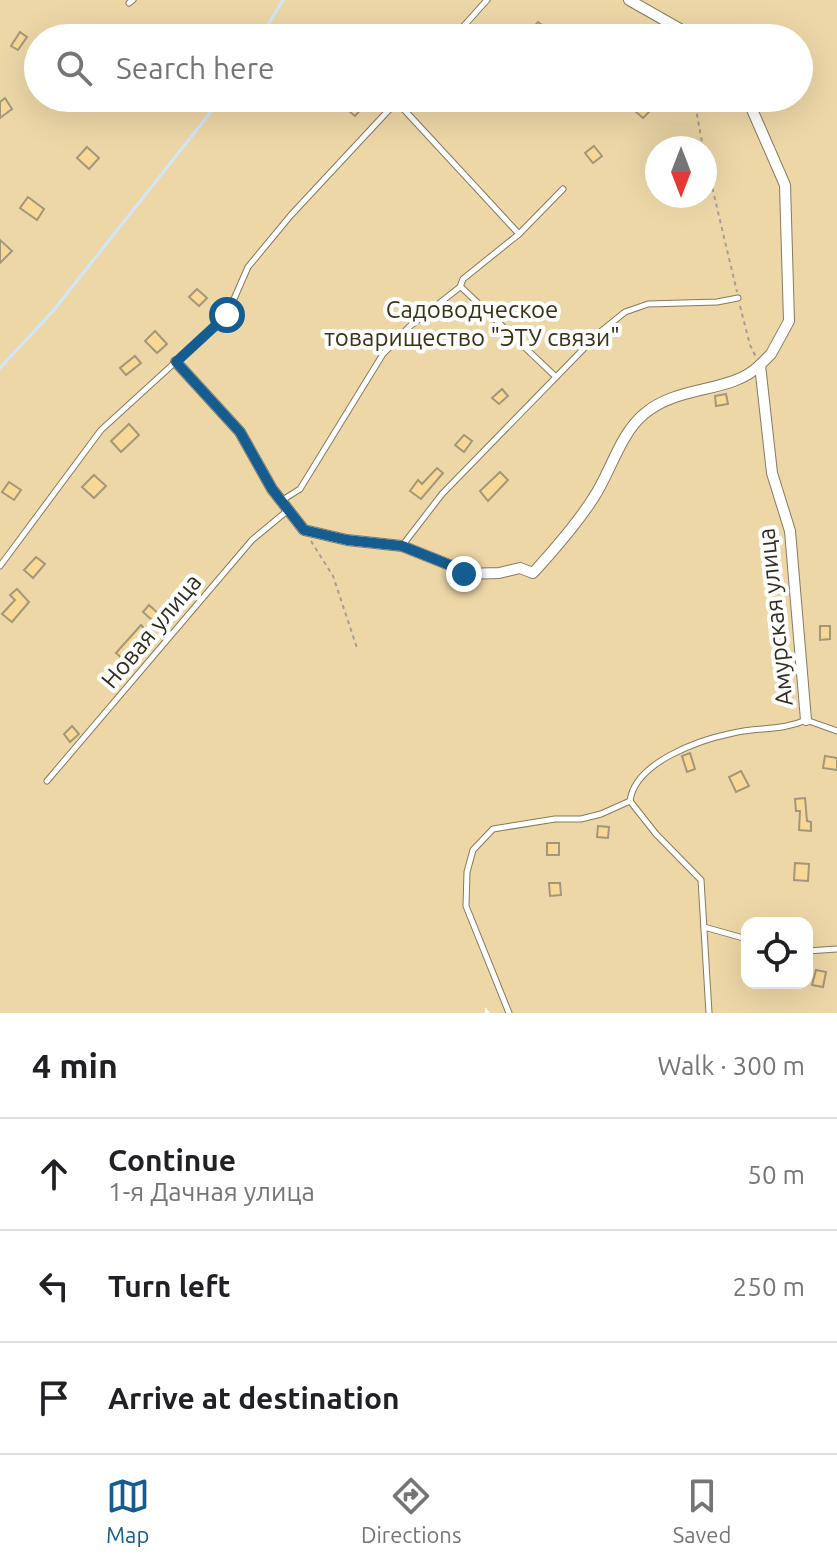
<!DOCTYPE html>
<html lang="en">
<head>
<meta charset="utf-8">
<style>
	body { margin:0; font-family:Ubuntu,sans-serif; background:#f2f2f2; color:#202124 }
	.controls { position:absolute; right:24px; bottom:24px; display:grid; overflow:hidden; border-radius:16px; box-shadow:0 8px 32px #0002 }
	.controls button { width:72px; height:72px; display:grid; place-items:center; padding:0; border:0; border-bottom:2px solid #e0e0e0; background:#fff; color:#202124; font:40px sans-serif }
	.compass { position:absolute; left:645px; top:136px; width:72px; height:72px; border-radius:50%; background:#fff; box-shadow:0 8px 32px #0002; rotate:180deg }
	.stop { position:absolute; width:24px; height:24px; margin:-18px; border:6px solid #155c90; border-radius:50%; background:#fff }
	.stop.end { background:#155c90; border-color:#fff; box-shadow:0 2px 8px #0008 }
	.list { margin:0; padding:0; list-style:none }
	h2 { display:flex; justify-content:space-between; align-items:center; height:104px; margin:0; padding:0 32px; font-size:34px }
	h2 small { font-size:26px; font-weight:400; color:#757577 }
	.list li { display:grid; grid-template-columns:52px 1fr auto; gap:24px; align-items:center; box-sizing:border-box; height:112px; padding:0 32px; border-top:2px solid #e0e0e0 }
	.list b { display:block; font-size:30px; white-space:nowrap }
	.list p { margin:0; font-size:26px; white-space:nowrap; color:#757577 }
	.list em { font-size:26px; font-style:normal; color:#757577 }
	.icon { flex:none; width:44px; height:44px; fill:none; stroke:currentColor; stroke-width:2; stroke-linecap:round; stroke-linejoin:round }
	.map { position:relative; flex:none; width:837px; height:1013px; overflow:hidden }
	.search { position:absolute; background:#fff; box-shadow:0 8px 32px #0002; left:24px; right:24px; top:24px; height:88px; display:flex; align-items:center; gap:20px; box-sizing:border-box; padding:0 28px; border-radius:44px; color:#757577; font-size:30px }
	.sheet { height:440px; background:#fff }
	nav { display:flex; justify-content:space-around; align-items:center; box-sizing:border-box; height:112px; border-top:2px solid #e0e0e0; background:#fff; font-size:22px; color:#757577 }
	nav a { display:grid; justify-items:center; gap:4px }
	nav .on { color:#155c90 }
	.map>svg:first-child { display:block }
	.green { fill:#edd7a7; fill-rule:evenodd }
	.lines { fill:none; stroke-linecap:round; stroke-linejoin:round }
	.stream { stroke:#d0e6fa; stroke-width:3 }
	.building { fill:#f7d995; stroke:#a3977b; stroke-width:2 }
	.lane-casing { stroke:#867a5f; stroke-width:7 }
	.street-casing { stroke:#867a5f; stroke-width:12 }
	.path { stroke:#a39f97; stroke-width:2; stroke-dasharray:4 4; stroke-linecap:butt }
	.lane { stroke:#fff; stroke-width:5 }
	.street { stroke:#fff; stroke-width:10 }
	.route { stroke:#155c90; stroke-width:10 }
	.labels { text-anchor:middle; dominant-baseline:central; stroke-width:8; stroke-linejoin:round; paint-order:stroke }
	.park-label { font-size:24px; fill:#3d3113; stroke:#fff }
	.street-label { font-size:24px; fill:#322c21; stroke:#fff }
</style>
</head>
<body>
<div class="map">
<svg width="837" height="1013" viewBox="0 0 837 1013">
	<rect width="100%" height="100%" fill="#fdfaf4"/>
	<path class="green" d="M 0,0 L 837,0 L 837,1013 L 490,1013 L 485,1007 L 485,1013 L 0,1013 ZM 38,38 L 799,38 L 799,98 L 38,98 ZM 657,148 L 705,148 L 705,196 L 657,196 ZM 747,923 L 807,923 L 807,983 L 747,983 Z"/>
	<g class="lines">
		<g class="stream">
			<polyline points="260,38 283,0"/>
			<polyline points="0,368 53,311 222,98"/>
		</g>
	</g>
	<g class="building">
		<polygon points="538,22 548,29 541,37 532,29"/>
		<polygon points="20,32 27,37 18,50 11,46"/>
		<polygon points="5,98 12,109 0,118 0,102"/>
		<polygon points="352,98 360,98 366,104 355,116 344,107"/>
		<polygon points="643,103 651,110 643,118 635,111"/>
		<polygon points="594,146 602,156 593,163 585,153"/>
		<polygon points="87,147 99,158 89,169 77,158"/>
		<polygon points="28,197 44,209 37,220 20,208"/>
		<polygon points="0,240 12,251 0,263"/>
		<polygon points="197,289 207,298 199,306 189,297"/>
		<polygon points="155,331 167,344 157,353 145,341"/>
		<polygon points="135,356 141,363 126,375 120,368"/>
		<polygon points="502,389 508,396 499,404 492,398"/>
		<polygon points="726,394 728,404 716,406 715,396"/>
		<polygon points="129,424 139,435 121,452 111,441"/>
		<polygon points="464,435 472,441 464,452 455,445"/>
		<polygon points="437,468 443,473 421,499 410,491 418,480 422,484"/>
		<polygon points="500,472 508,480 488,501 480,491"/>
		<polygon points="94,475 106,486 94,498 82,487"/>
		<polygon points="9,482 21,490 14,500 2,492"/>
		<polygon points="36,557 45,564 33,578 24,570"/>
		<polygon points="17,589 29,602 12,622 2,614 15,600 10,595"/>
		<polygon points="149,605 159,614 153,621 143,612"/>
		<polygon points="141,625 151,636 141,645 138,641 123,659 116,653"/>
		<polygon points="820,626 830,626 830,639 820,640"/>
		<polygon points="72,726 79,734 70,742 64,734"/>
		<polygon points="690,753 695,769 687,772 682,756"/>
		<polygon points="825,756 837,758 837,770 823,768"/>
		<polygon points="741,771 749,786 736,792 729,777"/>
		<polygon points="805,798 807,821 811,822 811,831 799,830 800,811 796,811 795,799"/>
		<polygon points="598,826 609,827 608,838 597,837"/>
		<rect x="547" y="843" width="12" height="12"/>
		<polygon points="795,863 809,864 808,881 794,880"/>
		<polygon points="549,883 560,883 561,895 550,896"/>
		<polygon points="816,970 826,972 823,987 812,985"/>
	</g>
	<g class="lines">
		<defs>
			<g id="lane">
				<polyline points="129,3 133,0"/>
				<polyline points="453,38 487,0"/>
				<polyline points="397,102 519,234"/>
				<polyline points="461,287 556,377"/>
				<polyline points="281,501 300,489 383,354 409,327 460,287 463,279 519,234 563,189"/>
				<polyline points="402,546 442,494 599,333 625,312 648,304 717,302 738,298"/>
				<polyline points="0,566 101,430 227,315 248,267 291,215 400,98"/>
				<polyline points="47,781 252,540 287,511"/>
				<polyline points="630,801 656,834 701,880 709,1013"/>
				<path d="M 630,801 C 635,762 699,740 733,733 C 758,727 782,731 806,720 L 837,731"/>
				<polyline points="704,927 747,939"/>
				<polyline points="807,951 837,949"/>
				<polyline points="509,1013 466,906 467,872 473,850 493,829 555,819 581,819 601,814 630,801"/>
			</g>
			<g id="street">
				<polyline points="629,0 696,38"/>
				<polyline points="747,98 785,185 789,321 771,354 760,365 772,473 790,531 806,720"/>
				<path d="M 176,362 L 240,432 L 272,489 L 304,530 L 347,540 L 402,546 L 452,566 L 464,574 L 499,573 L 520,568 L 533,573 C 554,550 577,524 594,497 C 611,471 620,434 644,414 C 679,384 731,394 760,365"/>
			</g>
		</defs>
		<use href="#lane" class="lane-casing"/>
		<use href="#street" class="street-casing"/>
		<g class="path">
			<polyline points="694,98 703,148"/>
			<polyline points="705,157 737,292"/>
			<polyline points="740,306 750,345 756,357"/>
			<polyline points="311,541 333,576 357,648"/>
		</g>
		<use href="#lane" class="lane"/>
		<use href="#street" class="street"/>
	</g>
	<g class="lines">
		<polyline class="route" points="227,315 176,362 240,432 272,489 304,530 347,540 402,546 452,566 464,574"/>
	</g>
	<g class="labels">
		<g class="park-label">
			<text x="472" y="309">Садоводческое<tspan x="472" dy="28">товарищество "ЭТУ связи"</tspan></text>
		</g>
		<g class="street-label">
			<text transform="translate(775 617) rotate(-96)">Амурская улица</text>
			<text transform="translate(151 631) rotate(-50)">Новая улица</text>
		</g>
	</g>
</svg>
<div class="controls">
<button><svg class="icon" aria-label="locate" viewBox="0 0 24 24"><circle cx="12" cy="12" r="6"/><path d="M12 2v4M12 18v4M2 12h4M18 12h4"/></svg></button>
</div>
<svg class="compass" viewBox="-18 -18 36 36"><path d="M0-13l5 13h-10z" fill="#e53935"/><path d="M0 13l5-13h-10z" fill="#757577"/></svg>
<div class="stop" style="left:227px;top:315px"></div>
<div class="stop end" style="left:464px;top:574px"></div>
<div class="search"><svg class="icon" aria-label="search" viewBox="0 0 24 24"><circle cx="10" cy="10" r="6"/><path d="M15 15l6 6"/></svg>Search here</div>
</div>
<section class="sheet">
<h2>4 min<small>Walk · 300 m</small></h2>
<ul class="list">
<li><svg class="icon" aria-label="ahead" viewBox="0 0 24 24"><path d="M12 20V5M6 11l6-6 6 6"/></svg><div><b>Continue</b><p>1-я Дачная улица</p></div><em>50 m</em></li>
<li><svg class="icon" aria-label="left" viewBox="0 0 24 24"><path d="M17 20v-9H6M10 6l-5 5 5 5"/></svg><div><b>Turn left</b></div><em>250 m</em></li>
<li><svg class="icon" aria-label="arrive" viewBox="0 0 24 24"><path d="M6 21V4h12l-3 4 3 4H6"/></svg><div><b>Arrive at destination</b></div></li>
</ul>
</section>
<nav>
<a class="on"><svg class="icon" aria-label="map" viewBox="0 0 24 24"><path d="M3 6l6-2 6 2 6-2v14l-6 2-6-2-6 2zM9 4v14M15 6v14"/></svg>Map</a>
<a><svg class="icon" aria-label="directions" viewBox="0 0 24 24"><path d="M12 3l9 9-9 9-9-9zM9 14v-3h6M13 9l2 2-2 2"/></svg>Directions</a>
<a><svg class="icon" aria-label="saved" viewBox="0 0 24 24"><path d="M7 4h10v16l-5-4-5 4z"/></svg>Saved</a>
</nav>
</body>
</html>
